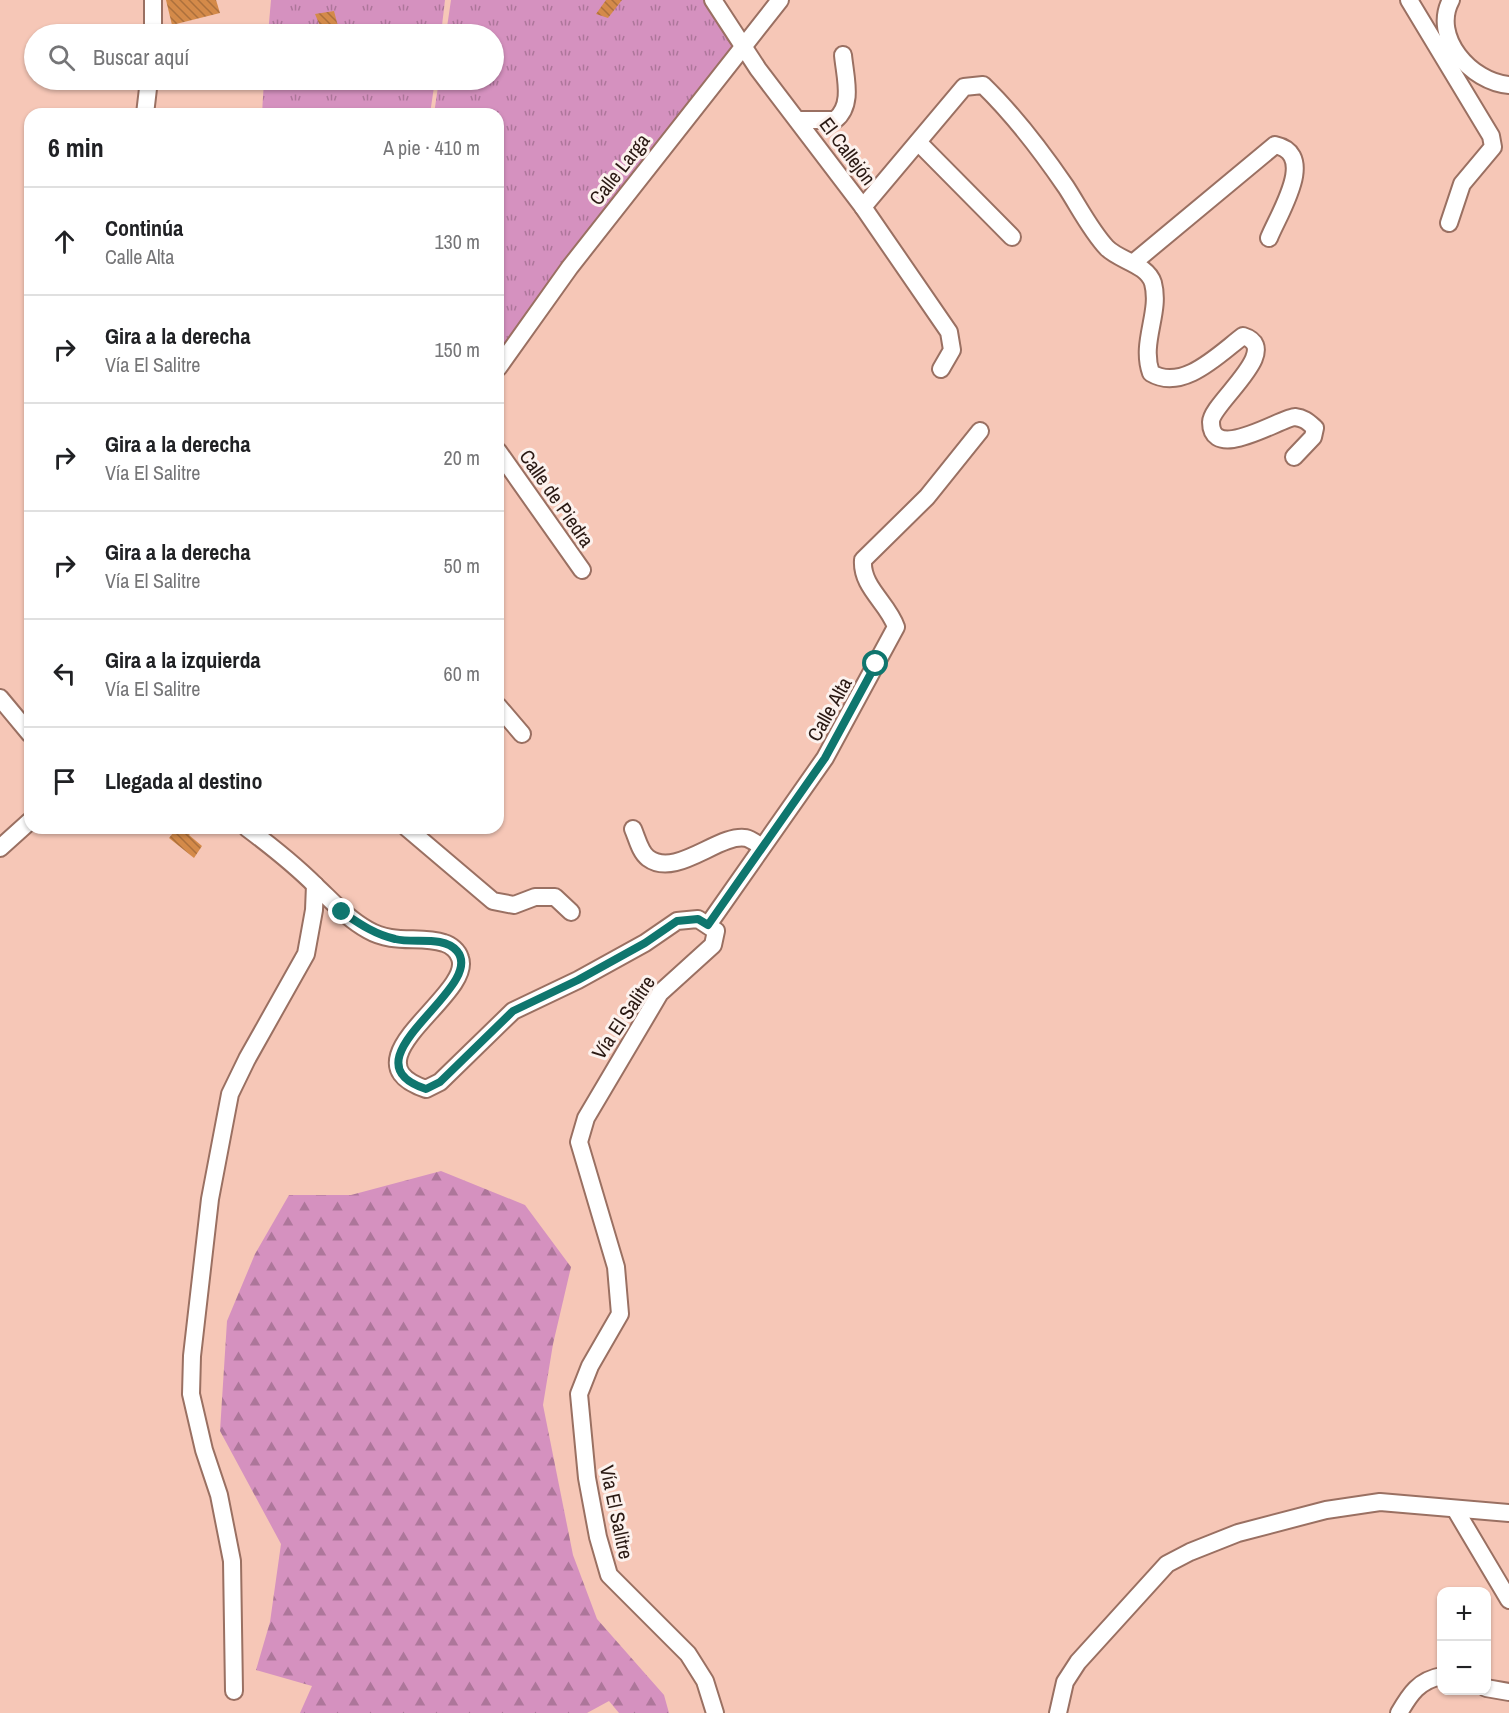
<!DOCTYPE html>
<html lang="es">
<head>
<meta charset="utf-8">
<style>
	body { margin:0; font-family:"Archivo Narrow",sans-serif; background:#f6f6f6; color:#202124 }
	.controls { position:absolute; right:18px; bottom:18px; display:grid; overflow:hidden; border-radius:12px; box-shadow:0 2px 4px #0004 }
	.controls button { width:54px; height:54px; display:grid; place-items:center; padding:0; border:0; border-bottom:2px solid #e0e0e0; background:#fff; color:#202124; font:30px sans-serif }
	.stop { position:absolute; width:18px; height:18px; margin:-14px; border:4px solid #0f766e; border-radius:50%; background:#fff }
	.stop.end { background:#0f766e; border-color:#fff; box-shadow:0 2px 6px #0008 }
	.list { margin:0; padding:0; list-style:none }
	h2 { display:flex; justify-content:space-between; align-items:center; height:78px; margin:0; padding:0 24px; font-size:26px }
	h2 small { font-size:20px; font-weight:400; color:#757577 }
	.list li { display:grid; grid-template-columns:39px 1fr auto; gap:18px; align-items:center; box-sizing:border-box; height:108px; padding:0 24px; border-top:2px solid #e0e0e0 }
	.list b { display:block; font-size:22px; white-space:nowrap }
	.list p { margin:0; font-size:20px; white-space:nowrap; color:#757577 }
	.list em { font-size:20px; font-style:normal; color:#757577 }
	.icon { flex:none; width:33px; height:33px; fill:none; stroke:currentColor; stroke-width:2; stroke-linecap:round; stroke-linejoin:round }
	.map { position:relative; flex:none; width:1509px; height:1713px; overflow:hidden }
	.search { position:absolute; background:#fff; box-shadow:0 2px 4px #0004; left:24px; top:24px; width:480px; height:66px; display:flex; align-items:center; gap:15px; box-sizing:border-box; padding:0 21px; border-radius:33px; color:#757577; font-size:22px }
	.panel { position:absolute; background:#fff; box-shadow:0 2px 4px #0004; left:24px; top:108px; width:480px; height:726px; border-radius:18px }
	.map>svg:first-child { display:block }
	.grass { fill:url(#grass-tufts) }
	.forest { fill:url(#forest-firs) }
	.building { fill:url(#building-back-hatch) }
	.lines { fill:none; stroke-linecap:round; stroke-linejoin:round }
	.minor-casing { stroke:#9a7062; stroke-width:20 }
	.minor { stroke:#fff; stroke-width:16 }
	.route { stroke:#0f766e; stroke-width:8 }
	.labels { text-anchor:middle; dominant-baseline:central; stroke-width:6; stroke-linejoin:round; paint-order:stroke }
	.street-label { font-size:20px; fill:#2a1913; stroke:#fcf2ee }
</style>
</head>
<body>
<div class="map">
<svg width="1509" height="1713" viewBox="0 0 1509 1713">
	<defs>
		<pattern id="grass-tufts" width="24" height="20" patternUnits="userSpaceOnUse" patternTransform="scale(1.5)"><rect width="24" height="20" fill="#d591bf"/><path d="M3 7l-1-3M5 7V3M7 7l1-3M15 17l-1-3M17 17v-4M19 17l1-3" fill="none" stroke="#ad769a"/></pattern>
		<pattern id="forest-firs" width="22" height="20" patternUnits="userSpaceOnUse" patternTransform="scale(1.5)"><rect width="22" height="20" fill="#d591bf"/><path d="M5 1l3.5 6h-7zM16 11l3.5 6h-7z" fill="#ad769a"/></pattern>
		<pattern id="building-back-hatch" width="6" height="6" patternUnits="userSpaceOnUse" patternTransform="scale(1.5)"><rect width="6" height="6" fill="#d48a49"/><path d="M-1 5l2 2M0 0l6 6M5-1l2 2" fill="none" stroke="#ac703c"/></pattern>
	</defs>
	<rect width="100%" height="100%" fill="#f6c7b7"/>
	<g class="grass">
		<polygon points="271,0 445,0 441,34 268,34"/>
		<polygon points="451,0 710,0 744,45 498,361 498,114 434,114 439,80 494,80 494,34 446,34"/>
		<polygon points="264,80 435,80 430,114 262,114"/>
	</g>
	<polygon class="forest" points="441,1171 525,1205 571,1267 553,1344 543,1405 573,1555 597,1619 664,1695 669,1713 619,1713 609,1701 587,1713 300,1713 312,1686 256,1670 270,1622 281,1544 220,1431 227,1321 255,1254 289,1195 351,1195"/>
	<g class="building">
		<polygon points="166,0 216,0 220,13 172,25"/>
		<polygon points="606,0 622,0 608,18 596,14"/>
		<polygon points="334,11 339,30 323,33 315,14"/>
		<polygon points="177,828 195,828 189,835 202,846 194,858 169,838"/>
	</g>
	<g class="lines">
		<defs>
			<g id="minor">
				<polyline points="713,0 758,69 863,207 949,332 952,350 941,369"/>
				<polyline points="1409,0 1491,136 1493,147 1462,184 1449,223"/>
				<path d="M 1451,0 C 1431,37 1471,82 1509,85"/>
				<polyline points="153,34 153,0"/>
				<polyline points="145,114 149,80"/>
				<path d="M 799,120 L 835,120 C 854,105 845,77 843,55"/>
				<polyline points="918,142 1012,237"/>
				<path d="M 863,207 L 964,87 L 983,85 C 1014,115 1042,152 1066,187 C 1079,207 1091,231 1107,248 C 1120,261 1147,264 1153,283 C 1161,313 1140,342 1151,373 C 1183,392 1219,354 1243,336 C 1285,349 1211,403 1211,422 C 1211,464 1282,417 1295,417 C 1304,418 1308,422 1315,428 L 1313,437 L 1294,457"/>
				<path d="M 1133,263 L 1275,145 C 1318,154 1279,213 1269,238"/>
				<polyline points="498,368 570,267 780,0"/>
				<polyline points="498,451 582,570"/>
				<polyline points="0,698 30,734"/>
				<polyline points="498,706 522,734"/>
				<path d="M 247,828 C 271,846 295,865 316,886 C 333,902 348,919 368,930 C 394,945 420,935 444,943 C 451,945 458,951 460,958 C 474,995 342,1061 426,1089 L 440,1082 L 513,1011 L 578,980 L 645,943 L 677,921 L 698,919 L 716,931 L 713,945 L 660,993 L 586,1118 L 579,1142 L 616,1267 L 620,1314 L 590,1366 L 579,1394 L 587,1478 L 598,1537 L 609,1575 L 688,1654 L 705,1681 L 715,1713"/>
				<polyline points="407,828 493,901 514,905 535,897 555,897 571,912"/>
				<path d="M 633,829 C 637,838 640,852 648,858 C 676,879 719,833 746,838 C 751,839 757,844 762,847"/>
				<polyline points="0,848 30,821"/>
				<path d="M 708,925 L 825,758 L 896,627 C 888,603 861,587 863,560 L 927,497 L 980,431"/>
				<polyline points="1455,1509 1509,1600"/>
				<polyline points="1486,1688 1509,1692"/>
				<polyline points="234,1691 232,1561 219,1495 204,1450 191,1394 192,1356 210,1199 230,1094 247,1059 306,954 314,910 315,885"/>
				<polyline points="1058,1713 1065,1682 1078,1662 1167,1564 1190,1552 1238,1533 1326,1510 1380,1502 1509,1513"/>
				<path d="M 1399,1713 C 1410,1694 1419,1680 1442,1676"/>
			</g>
		</defs>
		<use href="#minor" class="minor-casing"/>
		<use href="#minor" class="minor"/>
	</g>
	<g class="lines">
		<path class="route" d="M 342,912 C 360,924 374,934 395,939 C 414,944 443,935 457,951 C 488,988 339,1060 426,1089 L 440,1082 L 513,1011 L 578,980 L 645,943 L 677,921 L 698,919 L 708,925 L 825,758 L 876,664"/>
	</g>
	<g class="labels">
		<g class="street-label">
			<text transform="translate(848 151) rotate(53)">El Callejón</text>
			<text transform="translate(619 169) rotate(-52)">Calle Larga</text>
			<text transform="translate(557 498) rotate(55)">Calle de Piedra</text>
			<text transform="translate(829 709) rotate(-61)">Calle Alta</text>
			<text transform="translate(623 1017) rotate(-56)">Vía El Salitre</text>
			<text transform="translate(617 1512) rotate(78)">Vía El Salitre</text>
		</g>
	</g>
</svg>
<div class="controls">
<button>+</button>
<button>−</button>
</div>
<div class="stop" style="left:876px;top:664px"></div>
<div class="stop end" style="left:342px;top:912px"></div>
<div class="search"><svg class="icon" aria-label="search" viewBox="0 0 24 24"><circle cx="10" cy="10" r="6"/><path d="M15 15l6 6"/></svg>Buscar aquí</div>
<section class="panel">
<h2>6 min<small>A pie · 410 m</small></h2>
<ul class="list">
<li><svg class="icon" aria-label="ahead" viewBox="0 0 24 24"><path d="M12 20V5M6 11l6-6 6 6"/></svg><div><b>Continúa</b><p>Calle Alta</p></div><em>130 m</em></li>
<li><svg class="icon" aria-label="right" viewBox="0 0 24 24"><path d="M7 20v-9h11M14 6l5 5-5 5"/></svg><div><b>Gira a la derecha</b><p>Vía El Salitre</p></div><em>150 m</em></li>
<li><svg class="icon" aria-label="right" viewBox="0 0 24 24"><path d="M7 20v-9h11M14 6l5 5-5 5"/></svg><div><b>Gira a la derecha</b><p>Vía El Salitre</p></div><em>20 m</em></li>
<li><svg class="icon" aria-label="right" viewBox="0 0 24 24"><path d="M7 20v-9h11M14 6l5 5-5 5"/></svg><div><b>Gira a la derecha</b><p>Vía El Salitre</p></div><em>50 m</em></li>
<li><svg class="icon" aria-label="left" viewBox="0 0 24 24"><path d="M17 20v-9H6M10 6l-5 5 5 5"/></svg><div><b>Gira a la izquierda</b><p>Vía El Salitre</p></div><em>60 m</em></li>
<li><svg class="icon" aria-label="arrive" viewBox="0 0 24 24"><path d="M6 21V4h12l-3 4 3 4H6"/></svg><div><b>Llegada al destino</b></div></li>
</ul>
</section>
</div>
</body>
</html>
